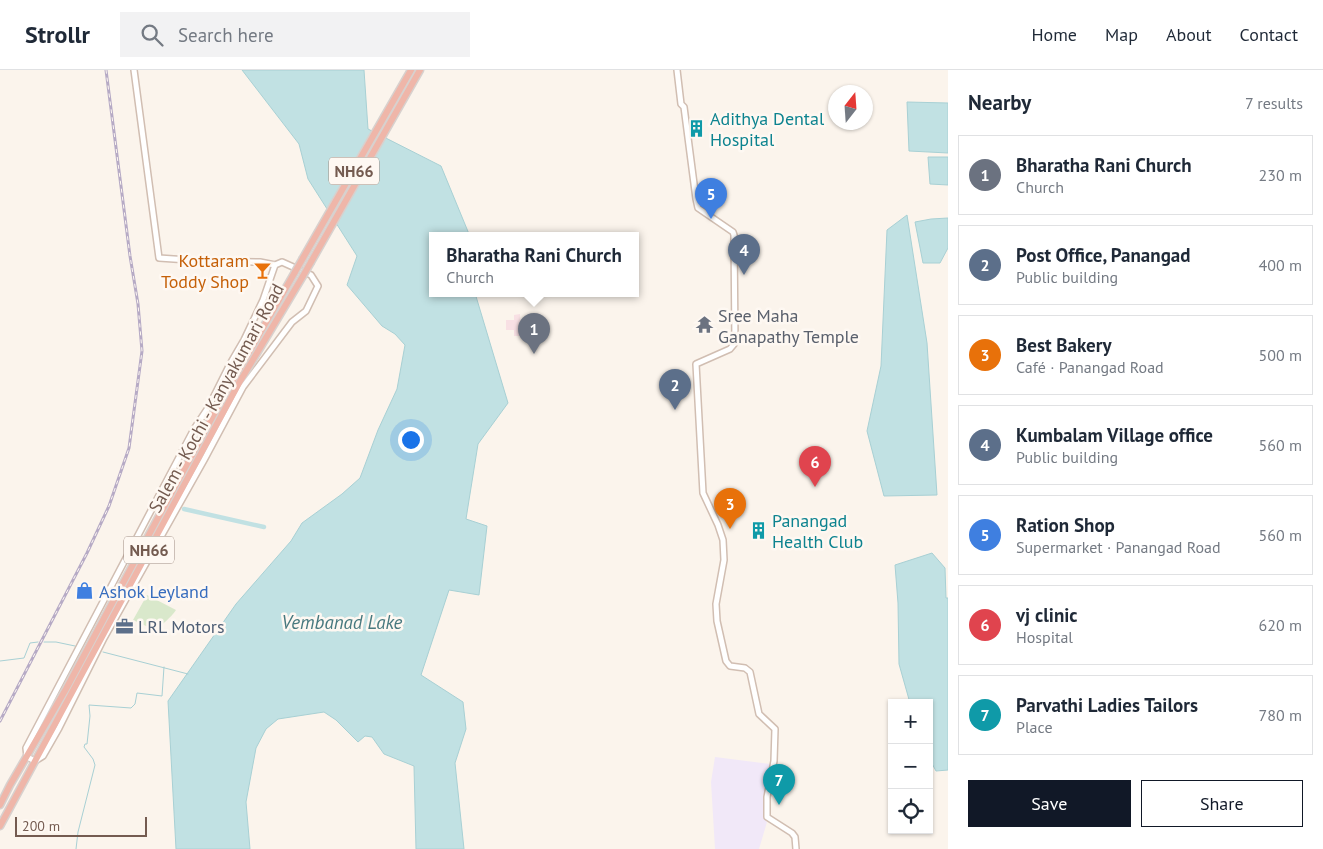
<!DOCTYPE html>
<html lang="en">
<head>
<meta charset="utf-8">
<style>
	body { margin:0; font-family:"PT Sans",sans-serif; background:#f2f2f3; color:#1f2937 }
	.controls { position:absolute; right:15px; bottom:15px; display:grid; overflow:hidden; border-radius:0px; box-shadow:0 1px 4px #0004 }
	.controls button { width:45px; height:45px; display:grid; place-items:center; padding:0; border:0; border-bottom:1px solid #e0e1e3; background:#fff; color:#1f2937; font:25px sans-serif }
	.compass { position:absolute; left:828px; top:15px; width:45px; height:45px; border-radius:50%; background:#fff; box-shadow:0 1px 4px #0004; rotate:17deg }
	.scale { position:absolute; left:15px; bottom:12px; width:132px; box-sizing:border-box; padding-left:5px; border:2px solid #745b50; border-top:0; font-size:14px; line-height:18px; white-space:nowrap; color:#745b50; -webkit-text-stroke:4px #fef8f2; paint-order:stroke }
	.you { position:absolute; left:410px; top:369px; width:18px; height:18px; margin:-12px; border:4px solid #fff; border-radius:50%; background:#1a73e8; box-shadow:0 0 0 8px #1a73e833 }
	.badge { display:grid; place-items:center; width:32px; height:32px; border-radius:50%; background:#111827; color:#fff; font-size:16px; font-weight:700 }
	.pin { position:absolute; translate:-50% -41px; filter:drop-shadow(0 1px 2px #0008) }
	.pin::after { content:''; position:absolute; top:26px; width:18px; height:15px; background:inherit; clip-path:polygon(0 0,100% 0,50% 100%) }
	.popup { position:absolute; left:429px; top:162px; width:210px; height:65px; box-sizing:border-box; display:grid; place-content:center; border-radius:0px; background:#fff; filter:drop-shadow(0 1px 4px #0005); font-size:16px; white-space:nowrap; color:#747a83 }
	.popup b { font-size:19px; color:#1f2937 }
	.popup::after { content:''; position:absolute; left:50%; top:100%; margin-left:-10px; border:10px solid transparent; border-top-color:#fff }
	.list { margin:0; padding:0; list-style:none }
	h2 { display:flex; justify-content:space-between; align-items:center; height:65px; margin:0; padding:0 20px; font-size:21px }
	h2 small { font-size:16px; font-weight:400; color:#747a83 }
	.list li { display:grid; grid-template-columns:32px 1fr auto; gap:15px; align-items:center; box-sizing:border-box; height:80px; margin:0 10px 10px; padding:0 10px; border:1px solid #e0e1e3; border-radius:0px }
	.list b { display:block; font-size:19px; white-space:nowrap }
	.list p { margin:0; font-size:16px; white-space:nowrap; color:#747a83 }
	.list em { font-size:16px; font-style:normal; color:#747a83 }
	.actions { display:flex; gap:10px; padding:15px 20px }
	.actions a { flex:1; padding:11px 0; border:1px solid #111827; border-radius:0px; text-align:center; font-size:18px; color:#111827 }
	.actions .main { background:#111827; color:#fff }
	.icon { flex:none; width:28px; height:28px; fill:none; stroke:currentColor; stroke-width:2; stroke-linecap:round; stroke-linejoin:round }
	.map { position:relative; flex:none; width:948px; height:779px; overflow:hidden }
	header { display:flex; align-items:center; gap:30px; box-sizing:border-box; height:70px; padding:0 25px; background:#fff; border-bottom:1px solid #e0e1e3 }
	header strong { font-size:24px }
	nav { display:flex; gap:28px; margin-inline-start:auto; font-size:18px }
	.search { width:350px; height:45px; background:#f2f2f3; display:flex; align-items:center; gap:12px; box-sizing:border-box; padding:0 18px; border-radius:0px; color:#747a83; font-size:19px }
	main { display:flex }
	aside { flex:1; background:#fff }
	.map>svg:first-child { display:block }
	.education { fill:#f1e8f8 }
	.medical { fill:#f8e0e4 }
	.green { fill:#d9e8cb }
	.water { fill:#c1e1e3; stroke:#a8d0d4 }
	.lines { fill:none; stroke-linecap:round; stroke-linejoin:round }
	.stream { stroke:#a8d0d4; stroke-width:1 }
	.canal { stroke:#c1e1e3; stroke-width:4.5 }
	.secondary-casing { stroke:#d1beb2; stroke-width:8 }
	.highway-casing { stroke:#d8d1ce; stroke-width:9 }
	.secondary { stroke:#fff; stroke-width:5 }
	.highway { stroke:#efb6a9; stroke-width:6 }
	.rail-casing { stroke:#b6aac5; stroke-width:3 }
	.rail { stroke:#fef8f2; stroke-width:1; stroke-dasharray:4; stroke-linecap:butt }
	.highway-bridge-casing { stroke:#d8d1ce; stroke-width:9; stroke-linecap:butt }
	.highway-bridge { stroke:#efb6a9; stroke-width:6 }
	.labels { text-anchor:middle; dominant-baseline:central; stroke-width:5; stroke-linejoin:round; paint-order:stroke }
	.shield { fill:#fef8f2; stroke:#9d8a81; stroke-width:1 }
	.shield-label { font-size:16px; font-weight:bold; fill:#745b50 }
	.culture-label { font-size:18px; fill:#0d838f; stroke:#fef8f2; text-anchor:start }
	.food-label { font-size:18px; fill:#c56008; stroke:#fef8f2; text-anchor:end }
	.worship-label { font-size:18px; fill:#5b616d; stroke:#fef8f2; text-anchor:start }
	.street-label { font-size:18px; fill:#745b50; stroke:#fef8f2 }
	.shop-label { font-size:18px; fill:#366cbe; stroke:#fef8f2; text-anchor:start }
	.service-label { font-size:18px; fill:#4e5e75; stroke:#fef8f2; text-anchor:start }
	.water-label { font-size:19px; font-style:italic; fill:#48797f; stroke:#fef8f2 }
</style>
</head>
<body>
<header>
<strong>Strollr</strong>
<div class="search"><svg class="icon" aria-label="search" viewBox="0 0 24 24"><circle cx="10" cy="10" r="6"/><path d="M15 15l6 6"/></svg>Search here</div>
<nav><a>Home</a><a>Map</a><a>About</a><a>Contact</a></nav>
</header>
<main>
<div class="map">
<svg width="948" height="779" viewBox="0 0 948 779">
	<rect width="100%" height="100%" fill="#fbf4ec"/>
	<polygon class="education" points="715,687 770,694 766,718 764,749 767,752 759,779 715,779 711,712"/>
	<polygon class="medical" points="520,244 521,266 514,266 514,260 506,260 506,250 514,250 514,245"/>
	<path class="green" d="M 147,525 L 176,540 C 170,549 162,553 157,561 L 133,550 Z"/>
	<g class="water">
		<polygon points="242,0 364,0 368,59 441,96 469,164 469,165 433,165 433,223 475,223 508,333 478,374 466,449 487,456 479,525 449,520 421,605 463,632 466,659 455,693 464,779 416,779 414,696 384,684 372,667 365,666 358,672 336,650 324,642 278,649 266,659 256,678 246,732 250,779 176,779 168,631 236,534 291,471 302,453 342,424 360,408 378,360 397,319 405,275 395,264 382,256 347,215 357,186 308,109 299,74"/>
		<polygon points="907,32 948,33 948,83 909,81"/>
		<polygon points="928,87 948,87 948,115 930,114"/>
		<polygon points="907,145 927,273 937,425 884,426 867,361 881,296 887,160"/>
		<polygon points="948,148 948,178 940,193 923,193 915,152 931,149"/>
		<polygon points="932,483 945,498 946,528 948,528 948,700 936,701 929,688 929,633 910,633 899,594 898,533 895,495"/>
	</g>
	<g class="lines">
		<g class="stream">
			<polyline points="44,572 56,572 75,576"/>
			<polyline points="103,582 188,604"/>
			<polyline points="0,591 24,588 30,573 38,572"/>
			<polyline points="76,779 78,762 95,695 93,689 84,677 85,674 87,674 90,646 89,635 131,638 135,634 137,623 162,626 164,597"/>
		</g>
		<polyline class="canal" points="184,439 264,457"/>
		<defs>
			<g id="secondary">
				<polyline points="134,0 159,188 203,191 260,192 275,195"/>
				<polyline points="677,0 681,34 684,37 696,129 698,138 733,162 734,165 735,273 730,279 696,294 703,423 718,455 723,470 724,490 716,534 717,551 726,591 730,596 745,598 750,602 759,644 775,659 774,691 767,727 767,747 792,763 795,767 796,779"/>
				<polygon points="282,192 311,205 318,216 306,241 292,252 243,317 204,390 104,568 59,658 43,686 35,691 27,687 26,678 194,359 208,338 230,294 244,270 263,230 275,195"/>
			</g>
			<g id="highway">
				<polyline points="303,188 411,0"/>
				<polyline points="311,192 420,0"/>
				<polyline points="184,381 192,385"/>
				<polyline points="0,735 10,715 66,619 223,327 295,202"/>
				<polyline points="0,756 239,313 303,206"/>
			</g>
		</defs>
		<use href="#secondary" class="secondary-casing"/>
		<use href="#highway" class="highway-casing"/>
		<use href="#secondary" class="secondary"/>
		<use href="#highway" class="highway"/>
		<defs>
			<polyline id="rail" points="0,651 87,483 109,436 129,378 142,281 138,234 130,186 106,0"/>
		</defs>
		<use href="#rail" class="rail-casing"/>
		<use href="#rail" class="rail"/>
		<defs>
			<g id="highway-bridge">
				<polyline points="295,202 303,188"/>
				<polyline points="303,206 311,192"/>
			</g>
		</defs>
		<use href="#highway-bridge" class="highway-bridge-casing"/>
		<use href="#highway-bridge" class="highway-bridge"/>
	</g>
	<defs>
		<symbol id="building-bare" viewBox="-9 -9 18 18"><path d="M-4-6H4V6H1V3H-1V6H-4ZM-2.5-4.3h1.7v1.8h-1.7ZM.8-4.3h1.7v1.8H.8ZM-2.5-1h1.7V.8h-1.7ZM.8-1h1.7V.8H.8Z" fill="#0f9aa8" stroke="#fef8f2" stroke-width="2.5" paint-order="stroke"/></symbol>
		<symbol id="bar-bare" viewBox="-9 -9 18 18"><path d="M-6-5H6L.8 .8V4.5H3.5V6h-7V4.5H-.8V.8Z" fill="#e8710a" stroke="#fef8f2" stroke-width="2.5" paint-order="stroke"/></symbol>
		<symbol id="temple-bare" viewBox="-9 -9 18 18"><path d="M0-6L5-2H3V0L6.5 2.5H4V6H1.5V3h-3V6H-4V2.5H-6.5L-3 0V-2H-5Z" fill="#6b7280" stroke="#fef8f2" stroke-width="2.5" paint-order="stroke"/></symbol>
		<symbol id="shop-bare" viewBox="-9 -9 18 18"><path d="M-5-2.5h2.3a2.7 3.5 0 0 1 5.4 0H5L5.5 6h-11ZM-1.5-2.5h3a1.5 2.3 0 0 0-3 0Z" fill="#3f7fe0" stroke="#fef8f2" stroke-width="2.5" paint-order="stroke"/></symbol>
		<symbol id="office-bare" viewBox="-9 -9 18 18"><path d="M-6-3h4V-5.5h4V-3h4V5H-6ZM-1-4.5V-3h2v-1.5ZM-6 0V1H6V0Z" fill="#5c6f8a" stroke="#fef8f2" stroke-width="2.5" paint-order="stroke"/></symbol>
	</defs>
	<g fill-rule="evenodd">
		<use href="#building-bare" x="684" y="46" width="25" height="25"/>
		<use href="#bar-bare" x="250" y="188" width="25" height="25"/>
		<use href="#temple-bare" x="692" y="242" width="25" height="25"/>
		<use href="#building-bare" x="746" y="448" width="25" height="25"/>
		<use href="#shop-bare" x="72" y="508" width="25" height="25"/>
		<use href="#office-bare" x="112" y="544" width="25" height="25"/>
	</g>
	<g class="labels">
		<g class="shield">
			<rect x="329" y="87.5" width="50" height="27" rx="4"/>
			<rect x="124" y="466.5" width="50" height="27" rx="4"/>
		</g>
		<g class="shield-label">
			<text x="354" y="101">NH66</text>
			<text x="149" y="480">NH66</text>
		</g>
		<g class="culture-label">
			<text x="710" y="48">Adithya Dental<tspan x="710" dy="21">Hospital</tspan></text>
			<text x="772" y="450">Panangad<tspan x="772" dy="21">Health Club</tspan></text>
		</g>
		<g class="food-label">
			<text x="249" y="190">Kottaram<tspan x="249" dy="21">Toddy Shop</tspan></text>
		</g>
		<g class="worship-label">
			<text x="718" y="245">Sree Maha<tspan x="718" dy="21">Ganapathy Temple</tspan></text>
		</g>
		<g class="street-label">
			<text transform="translate(216 328) rotate(-61)">Salem - Kochi - Kanyakumari Road</text>
		</g>
		<g class="shop-label">
			<text x="99" y="521">Ashok Leyland</text>
		</g>
		<g class="service-label">
			<text x="138" y="556">LRL Motors</text>
		</g>
		<g class="water-label">
			<text x="342" y="552">Vembanad Lake</text>
		</g>
	</g>
</svg>
<div class="controls">
<button>+</button>
<button>−</button>
<button><svg class="icon" aria-label="locate" viewBox="0 0 24 24"><circle cx="12" cy="12" r="6"/><path d="M12 2v4M12 18v4M2 12h4M18 12h4"/></svg></button>
</div>
<svg class="compass" viewBox="-18 -18 36 36"><path d="M0-13l5 13h-10z" fill="#e53935"/><path d="M0 13l5-13h-10z" fill="#747a83"/></svg>
<div class="scale">200 m</div>
<div class="you"></div>
<div class="pin badge" style="left:534px;top:284px;background:#6b7280">1</div>
<div class="popup"><b>Bharatha Rani Church</b>Church</div>
<div class="pin badge" style="left:675px;top:340px;background:#5c6f8a">2</div>
<div class="pin badge" style="left:730px;top:459px;background:#e8710a">3</div>
<div class="pin badge" style="left:744px;top:205px;background:#5c6f8a">4</div>
<div class="pin badge" style="left:711px;top:149px;background:#3f7fe0">5</div>
<div class="pin badge" style="left:815px;top:417px;background:#e0444e">6</div>
<div class="pin badge" style="left:779px;top:735px;background:#0f9aa8">7</div>
</div>
<aside>
<h2>Nearby<small>7 results</small></h2>
<ul class="list">
<li><span class="badge" style="background:#6b7280">1</span><div><b>Bharatha Rani Church</b><p>Church</p></div><em>230 m</em></li>
<li><span class="badge" style="background:#5c6f8a">2</span><div><b>Post Office, Panangad</b><p>Public building</p></div><em>400 m</em></li>
<li><span class="badge" style="background:#e8710a">3</span><div><b>Best Bakery</b><p>Café · Panangad Road</p></div><em>500 m</em></li>
<li><span class="badge" style="background:#5c6f8a">4</span><div><b>Kumbalam Village office</b><p>Public building</p></div><em>560 m</em></li>
<li><span class="badge" style="background:#3f7fe0">5</span><div><b>Ration Shop</b><p>Supermarket · Panangad Road</p></div><em>560 m</em></li>
<li><span class="badge" style="background:#e0444e">6</span><div><b>vj clinic</b><p>Hospital</p></div><em>620 m</em></li>
<li><span class="badge" style="background:#0f9aa8">7</span><div><b>Parvathi Ladies Tailors</b><p>Place</p></div><em>780 m</em></li>
</ul>
<div class="actions"><a class="main">Save</a><a>Share</a></div>
</aside>
</main>
</body>
</html>
